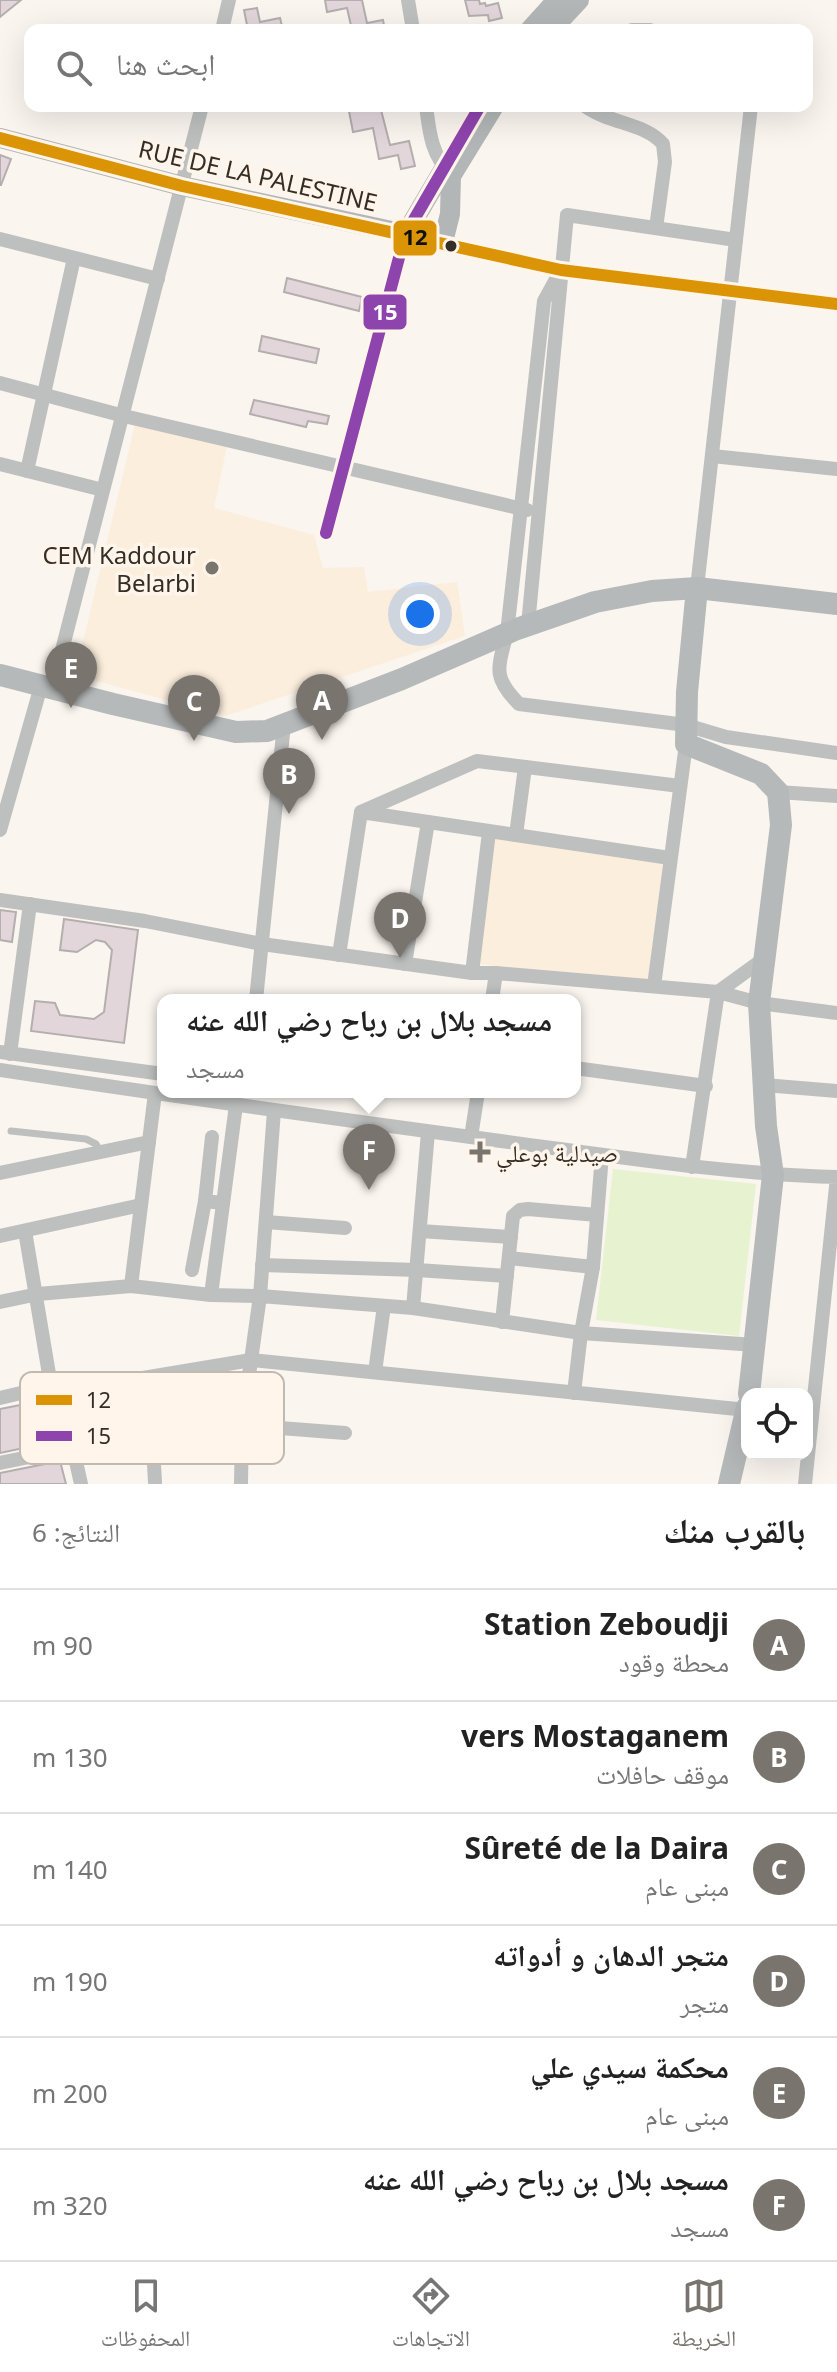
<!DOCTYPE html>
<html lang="ar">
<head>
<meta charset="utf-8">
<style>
	body { margin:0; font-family:"Noto Sans","Noto Naskh Arabic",sans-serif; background:#f6f6f6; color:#222; direction:rtl }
	.controls { position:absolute; right:24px; bottom:24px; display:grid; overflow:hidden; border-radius:16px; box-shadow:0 8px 32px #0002 }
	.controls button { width:72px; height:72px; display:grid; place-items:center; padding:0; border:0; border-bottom:2px solid #e0e0e0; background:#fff; color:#222; font:40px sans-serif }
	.you { position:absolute; left:420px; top:614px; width:28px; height:28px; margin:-20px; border:6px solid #fff; border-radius:50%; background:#1a73e8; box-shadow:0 0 0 12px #1a73e833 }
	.badge { display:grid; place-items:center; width:52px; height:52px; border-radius:50%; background:#79746d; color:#fff; font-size:26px; font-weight:700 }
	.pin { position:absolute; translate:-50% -66px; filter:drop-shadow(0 2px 4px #0008) }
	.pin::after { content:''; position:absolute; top:42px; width:28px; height:24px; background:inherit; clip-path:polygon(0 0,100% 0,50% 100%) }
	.popup { position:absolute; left:157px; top:994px; width:424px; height:104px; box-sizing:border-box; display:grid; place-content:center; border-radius:16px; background:#fff; filter:drop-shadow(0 2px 6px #0005); font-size:26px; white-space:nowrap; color:#767676 }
	.popup b { font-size:30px; color:#222 }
	.popup::after { content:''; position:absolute; left:50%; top:100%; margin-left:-16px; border:16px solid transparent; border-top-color:#fff }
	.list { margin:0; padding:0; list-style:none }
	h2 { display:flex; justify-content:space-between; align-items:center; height:104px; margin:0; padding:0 32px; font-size:34px }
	h2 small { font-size:26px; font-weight:400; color:#767676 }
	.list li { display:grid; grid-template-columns:52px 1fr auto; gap:24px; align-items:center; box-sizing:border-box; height:112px; padding:0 32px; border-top:2px solid #e0e0e0 }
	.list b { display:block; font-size:30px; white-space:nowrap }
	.list p { margin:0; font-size:26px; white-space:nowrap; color:#767676 }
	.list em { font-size:26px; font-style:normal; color:#767676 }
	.icon { flex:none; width:44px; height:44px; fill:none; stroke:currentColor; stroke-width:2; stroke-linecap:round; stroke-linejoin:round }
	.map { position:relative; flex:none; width:837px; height:1484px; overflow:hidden; direction:ltr }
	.search { position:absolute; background:#fff; box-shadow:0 8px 32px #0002; left:24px; right:24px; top:24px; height:88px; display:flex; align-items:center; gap:20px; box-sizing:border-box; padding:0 28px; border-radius:16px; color:#767676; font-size:30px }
	.sheet { height:776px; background:#fff }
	nav { display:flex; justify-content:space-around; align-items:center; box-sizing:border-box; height:112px; border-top:2px solid #e0e0e0; background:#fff; font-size:22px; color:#767676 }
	nav a { display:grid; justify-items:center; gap:4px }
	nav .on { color:#79746d }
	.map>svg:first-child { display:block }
	.built { fill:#fceedd }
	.green { fill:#e7f3d0 }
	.building { fill:#e2d6db; stroke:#b4aeae; stroke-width:2 }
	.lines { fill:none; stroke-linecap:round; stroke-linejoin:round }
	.lane { stroke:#bec0c0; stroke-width:7 }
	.street { stroke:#bec0c0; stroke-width:14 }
	.secondary { stroke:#b3b6b6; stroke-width:20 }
	.primary { stroke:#b6b9b9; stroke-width:22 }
	.bus-1-casing { stroke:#fff5ea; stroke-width:18 }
	.bus-2-casing { stroke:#fff5ea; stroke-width:18 }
	.bus-1 { stroke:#da9406; stroke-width:12 }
	.bus-2 { stroke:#8e44ad; stroke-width:12 }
	.bus-dot { fill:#342e27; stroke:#fff5ea; stroke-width:3 }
	.poi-dot { fill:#79746d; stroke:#fff5ea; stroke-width:3 }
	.labels { text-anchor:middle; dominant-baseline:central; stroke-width:7; stroke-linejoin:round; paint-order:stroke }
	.street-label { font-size:24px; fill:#342e27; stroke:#fff5ea }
	.poi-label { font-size:24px; fill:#342e27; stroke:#fff5ea; text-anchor:end }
	.key { fill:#fff5ea; stroke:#c2b9b0; stroke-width:2 }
	.key-label { font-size:22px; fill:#342e27 }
	.line-badge { stroke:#fff5ea; stroke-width:3 }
	.badge-label { font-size:22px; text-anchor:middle; font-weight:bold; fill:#fff }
	.pale-badge-label { font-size:22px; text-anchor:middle; font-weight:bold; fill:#111 }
</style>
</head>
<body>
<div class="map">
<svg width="837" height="1484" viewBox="0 0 837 1484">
	<rect width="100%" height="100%" fill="#faf5ef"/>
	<g class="built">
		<polygon points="136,420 228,441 214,508 314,535 323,568 364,567 368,592 457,582 465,636 225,716 75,675"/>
		<polygon points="489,832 670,858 647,986 473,963"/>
	</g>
	<polygon class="green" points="613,1169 756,1184 739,1336 596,1320"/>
	<g class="building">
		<polygon points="0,0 21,0 0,17"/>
		<polygon points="325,0 362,0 367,23 383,20 385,30 352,30 347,8 327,12"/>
		<polygon points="465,0 479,0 480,4 485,3 486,6 498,3 502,18 489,21 488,15 469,16"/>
		<polygon points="257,8 260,22 280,18 283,30 244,30 244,25 247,25 244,10"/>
		<polygon points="348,106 380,106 390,145 409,141 415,166 401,169 398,155 379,159 373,128 353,132"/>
		<polygon points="0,155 11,159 1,185 0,185"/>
		<polygon points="287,278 362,297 359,311 284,292"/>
		<polygon points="262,336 319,349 316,363 259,351"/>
		<polygon points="254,400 329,416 327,424 308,421 306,427 250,414"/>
		<polygon points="0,910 16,912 12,942 0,940"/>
		<polygon points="64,919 138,930 124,1043 31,1031 35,1001 55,1003 60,1015 94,1019 104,1012 112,950 105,942 96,940 77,952 60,950"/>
		<polygon points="46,1400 57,1441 0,1453 0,1409"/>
		<polygon points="60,1461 66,1484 0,1484 0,1473"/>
	</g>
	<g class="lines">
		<polyline class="lane" points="11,1131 86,1139 96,1144 101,1152"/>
		<g class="street">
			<polyline points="408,0 413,30"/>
			<polyline points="222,30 229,0"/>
			<polyline points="632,30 650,30"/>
			<path d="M 426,106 C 429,128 431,157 450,171"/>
			<path d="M 585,106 C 610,124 645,123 663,144 L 665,162 L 656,228"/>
			<polyline points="0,239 158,279"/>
			<polyline points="443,242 561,270 837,304"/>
			<path d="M 561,270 L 544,301 L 507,633 C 498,668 492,677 519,704 L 686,725 L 726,737 L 837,753"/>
			<polyline points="0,383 124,416 527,510"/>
			<polyline points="712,456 837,469"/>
			<polyline points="0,464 103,490"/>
			<polyline points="27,471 74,258"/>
			<polyline points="326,533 405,235"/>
			<polyline points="697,588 751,106"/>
			<polyline points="528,625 567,215 736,240"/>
			<polyline points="52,689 202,106"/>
			<polyline points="778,792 837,796"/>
			<polyline points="361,812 477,761 680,786"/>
			<polyline points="0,830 41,686"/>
			<polyline points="516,835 525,767"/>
			<polyline points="0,900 145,921 262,944 472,973 496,973 718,992 759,1003 837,1013"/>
			<polyline points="339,955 361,812 670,858"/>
			<polyline points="405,964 428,822"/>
			<polyline points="472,973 489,832"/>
			<polyline points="654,986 686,744"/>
			<polyline points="256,1000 284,724"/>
			<polyline points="492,1000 496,973"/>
			<polyline points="0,1052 163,1074"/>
			<polyline points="10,1054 30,904"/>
			<polyline points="575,1068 706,1086"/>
			<path d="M 0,1070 C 164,1095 329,1118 493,1140 C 607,1155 722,1174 837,1177 L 805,1484"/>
			<polyline points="764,1085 837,1091"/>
			<polyline points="212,1137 205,1201 223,1203"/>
			<polyline points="471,1137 478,1092"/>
			<polyline points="692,1167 718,992 765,958"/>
			<polyline points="0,1173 149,1142"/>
			<polyline points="266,1222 345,1228"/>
			<polyline points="25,1231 51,1386 73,1448 81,1484"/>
			<polyline points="420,1231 511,1237"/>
			<polyline points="0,1236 141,1205"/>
			<polyline points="509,1258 593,1267"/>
			<polyline points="262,1265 417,1270 507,1276"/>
			<polyline points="192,1270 205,1201"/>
			<polyline points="131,1286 155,1093"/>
			<polyline points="211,1295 236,1105"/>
			<polyline points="0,1302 38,1294 131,1286 211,1295 260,1296 274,1111"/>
			<polyline points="413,1308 428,1132"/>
			<polyline points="502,1322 513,1216 520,1210 528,1209 597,1215"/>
			<polyline points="375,1372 384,1306"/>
			<polyline points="574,1393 581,1333 593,1267 602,1155"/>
			<polyline points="0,1398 51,1386 71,1390 251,1360 747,1410"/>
			<polyline points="0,1463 73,1448"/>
			<polyline points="155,1482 153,1447 159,1441 242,1425 345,1433"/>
			<polyline points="241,1484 242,1425 260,1296 413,1308 581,1333 756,1345"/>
		</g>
		<g class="secondary">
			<polyline points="530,30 557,0"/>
			<polyline points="551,30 579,0"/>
			<polyline points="0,138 182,186 443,242 450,214 451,176 494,106"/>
			<polyline points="405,235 448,162"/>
		</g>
		<g class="primary">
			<polyline points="697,588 687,692 686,744 761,774 778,792 781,825 759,1003 766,1126 773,1175 749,1394"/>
			<polyline points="0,675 113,704 236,732 267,731 402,679 517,629 595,602 652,591 697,588 837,604"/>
			<polyline points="729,1484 747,1407"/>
		</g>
		<defs>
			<polyline id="bus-1" points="0,138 182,186 561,270 837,304"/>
			<polyline id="bus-2" points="326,533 405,235 480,106"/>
		</defs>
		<use href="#bus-1" class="bus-1-casing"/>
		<use href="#bus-2" class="bus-2-casing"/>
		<use href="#bus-1" class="bus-1"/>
		<use href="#bus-2" class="bus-2"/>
	</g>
	<circle class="bus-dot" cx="451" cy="246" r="7"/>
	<g class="poi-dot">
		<circle cx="212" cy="568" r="8"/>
		<path d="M476 1140h8v8h8v8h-8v8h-8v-8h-8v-8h8z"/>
	</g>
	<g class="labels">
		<g class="street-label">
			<text transform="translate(258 175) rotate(13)">RUE DE LA PALESTINE</text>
		</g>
		<g class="poi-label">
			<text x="196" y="554">CEM Kaddour<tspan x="196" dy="28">Belarbi</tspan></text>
			<text x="496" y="1152" text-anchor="start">صيدلية بوعلي</text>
		</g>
	</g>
	<rect x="20" y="1372" width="264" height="92" rx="12" class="key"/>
	<rect x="36" y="1395" width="36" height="10" fill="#da9406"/>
	<rect x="36" y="1431" width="36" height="10" fill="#8e44ad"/>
	<g class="key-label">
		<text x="86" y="1408">12</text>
		<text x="86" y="1444">15</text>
	</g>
	<g class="line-badge">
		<rect x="392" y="219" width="46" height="38" rx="8" fill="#da9406"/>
		<rect x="362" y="293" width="46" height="38" rx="8" fill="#8e44ad"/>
	</g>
	<g class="badge-label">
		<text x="385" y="320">15</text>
	</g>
	<g class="pale-badge-label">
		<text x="415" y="245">12</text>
	</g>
</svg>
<div class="controls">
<button><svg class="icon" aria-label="locate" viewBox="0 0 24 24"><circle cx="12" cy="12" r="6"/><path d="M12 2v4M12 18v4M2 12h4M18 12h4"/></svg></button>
</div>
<div class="you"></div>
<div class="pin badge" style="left:322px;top:740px">A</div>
<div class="pin badge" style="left:289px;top:814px">B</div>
<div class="pin badge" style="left:194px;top:741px">C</div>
<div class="pin badge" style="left:400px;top:958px">D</div>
<div class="pin badge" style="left:71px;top:708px">E</div>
<div class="pin badge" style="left:369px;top:1190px">F</div>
<div class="popup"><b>مسجد بلال بن رباح رضي الله عنه</b>مسجد</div>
<div class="search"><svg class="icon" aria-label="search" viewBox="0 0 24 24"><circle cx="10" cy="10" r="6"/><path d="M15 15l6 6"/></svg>ابحث هنا</div>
</div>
<section class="sheet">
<h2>بالقرب منك<small>النتائج: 6</small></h2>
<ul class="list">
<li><span class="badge">A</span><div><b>Station Zeboudji</b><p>محطة وقود</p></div><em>90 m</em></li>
<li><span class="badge">B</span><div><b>vers Mostaganem</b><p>موقف حافلات</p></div><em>130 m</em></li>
<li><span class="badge">C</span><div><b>Sûreté de la Daira</b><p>مبنى عام</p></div><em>140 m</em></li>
<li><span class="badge">D</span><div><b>متجر الدهان و أدواته</b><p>متجر</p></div><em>190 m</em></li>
<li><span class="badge">E</span><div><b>محكمة سيدي علي</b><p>مبنى عام</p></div><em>200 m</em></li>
<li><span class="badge">F</span><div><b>مسجد بلال بن رباح رضي الله عنه</b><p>مسجد</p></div><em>320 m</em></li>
</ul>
</section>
<nav>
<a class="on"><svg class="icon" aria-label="map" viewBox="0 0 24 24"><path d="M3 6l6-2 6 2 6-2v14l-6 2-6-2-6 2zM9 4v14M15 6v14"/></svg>الخريطة</a>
<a><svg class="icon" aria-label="directions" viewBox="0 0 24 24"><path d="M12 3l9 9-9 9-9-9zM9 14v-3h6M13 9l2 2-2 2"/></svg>الاتجاهات</a>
<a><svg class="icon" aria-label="saved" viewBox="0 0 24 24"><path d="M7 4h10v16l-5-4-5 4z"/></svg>المحفوظات</a>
</nav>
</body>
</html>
